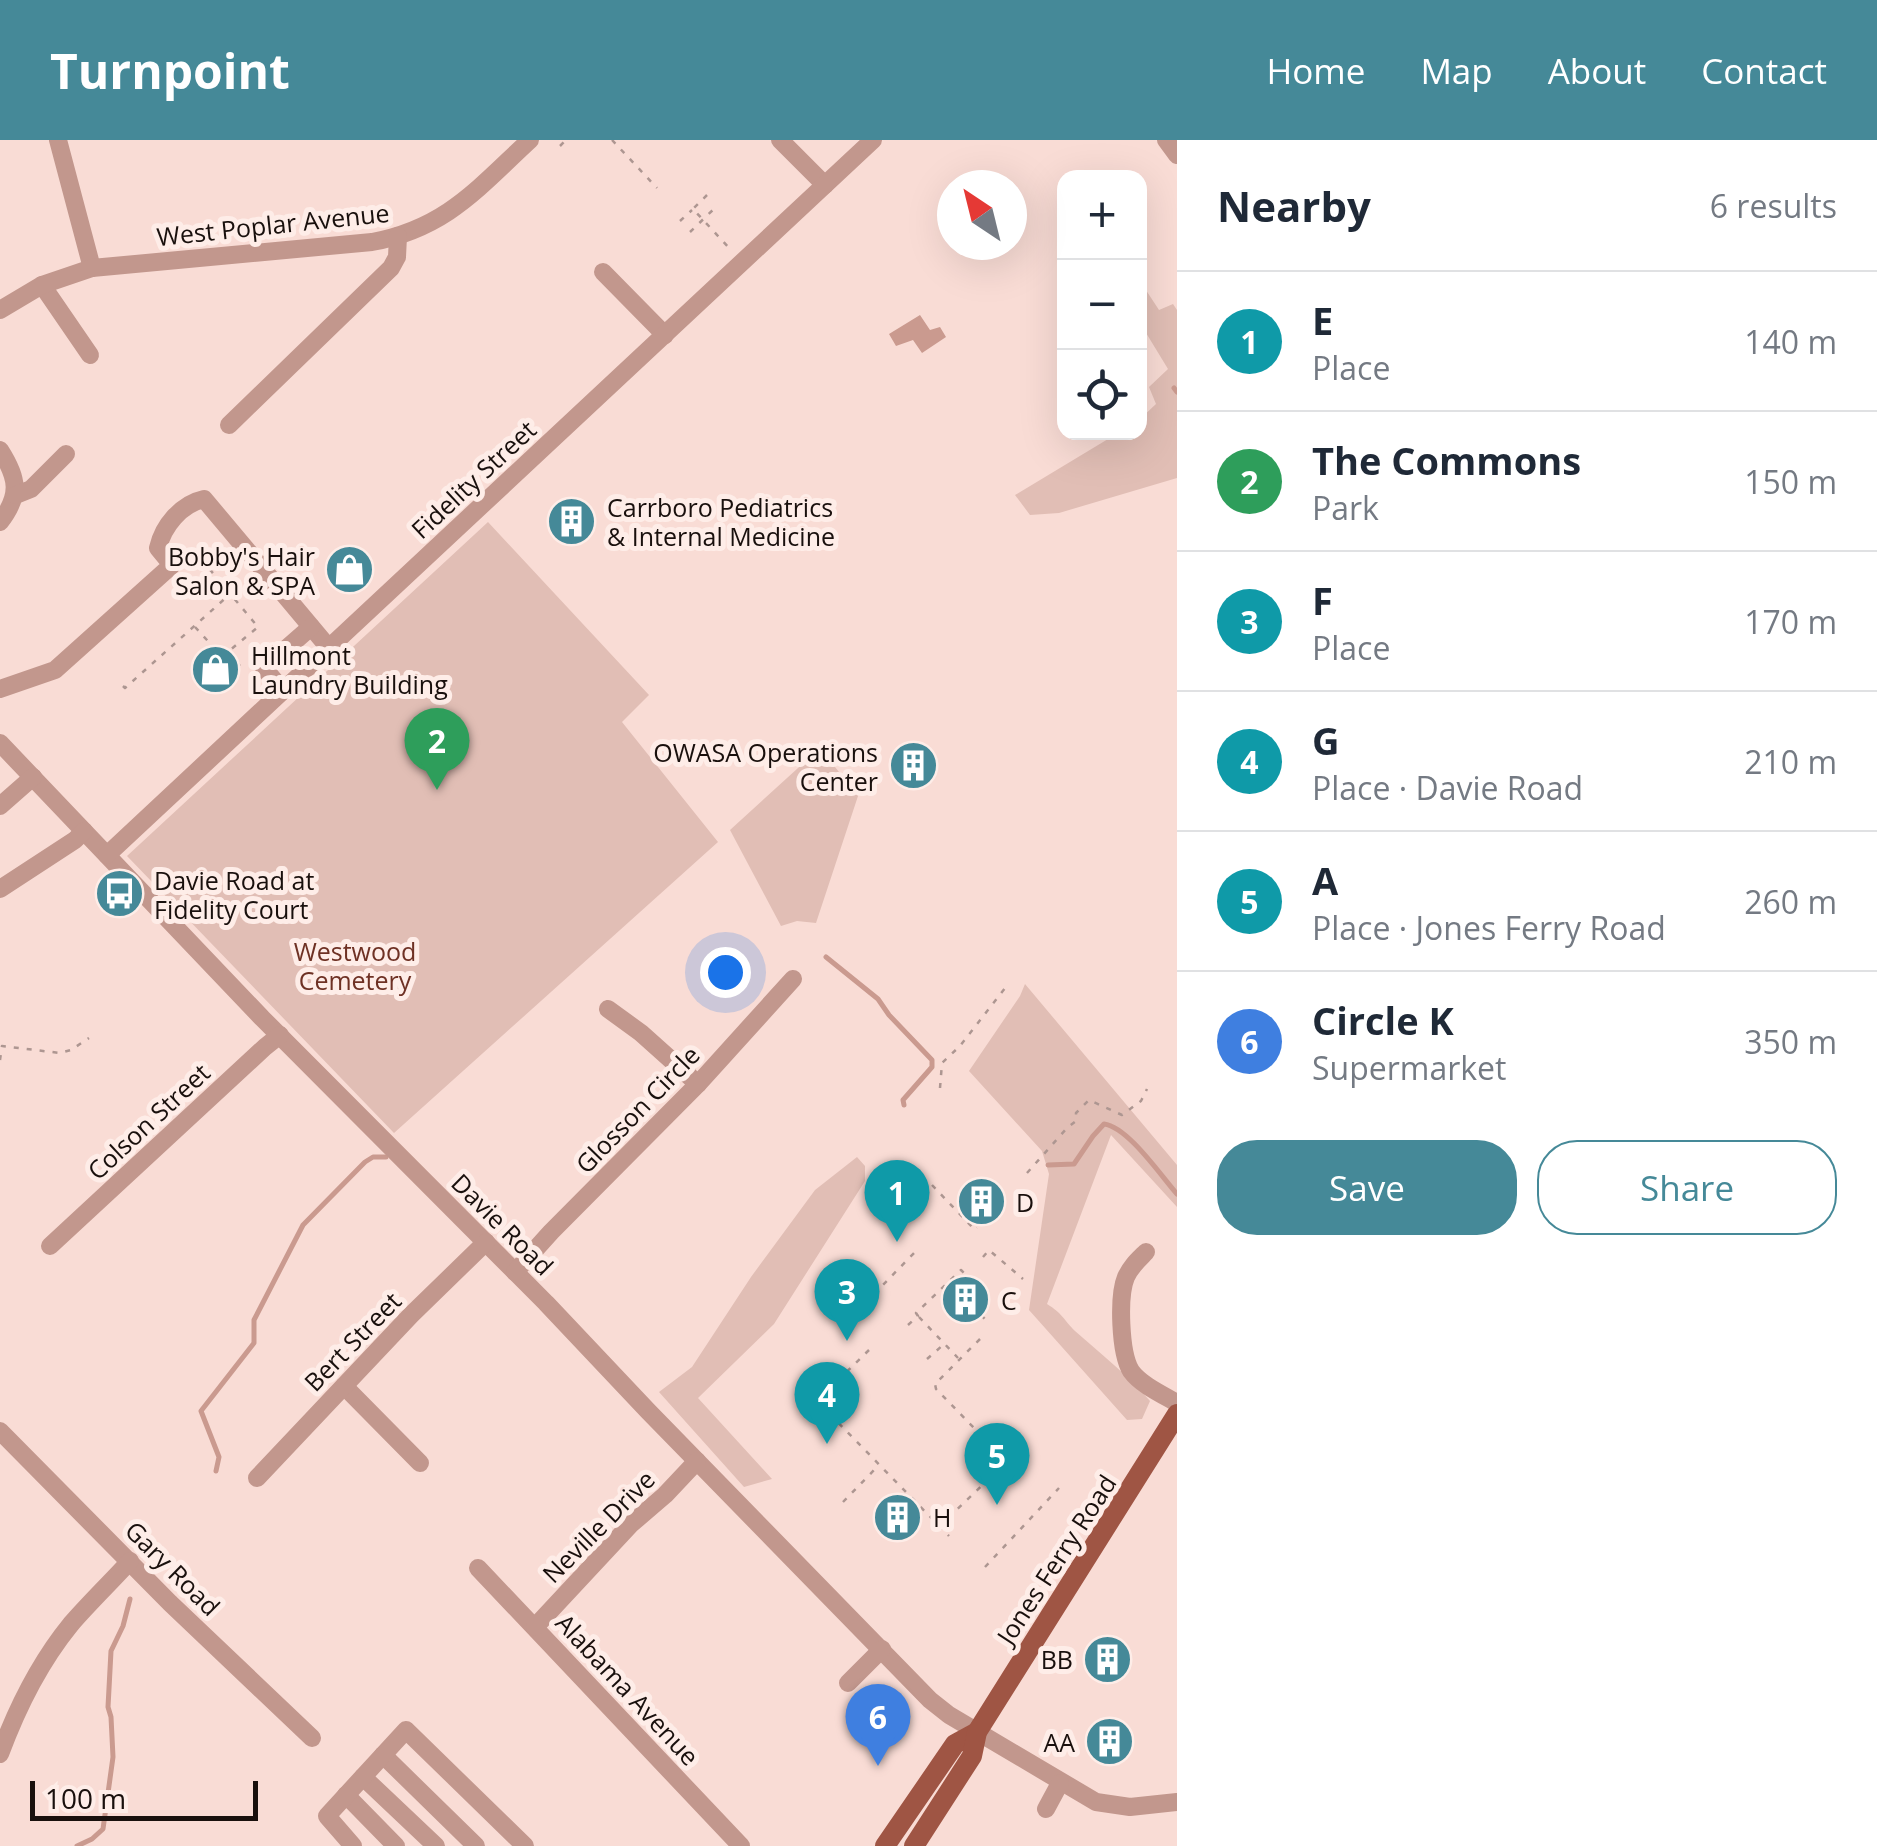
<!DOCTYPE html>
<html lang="en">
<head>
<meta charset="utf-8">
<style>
	body { margin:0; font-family:"Open Sans",sans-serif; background:#f2f2f3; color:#1f2937 }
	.controls { position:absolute; right:30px; top:30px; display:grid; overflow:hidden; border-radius:20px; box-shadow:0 10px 40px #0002 }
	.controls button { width:90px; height:90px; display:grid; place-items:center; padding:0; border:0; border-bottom:2px solid #e0e1e3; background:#fff; color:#1f2937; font:50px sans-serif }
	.compass { position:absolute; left:937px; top:30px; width:90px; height:90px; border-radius:50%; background:#fff; box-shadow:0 10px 40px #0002; rotate:325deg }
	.scale { position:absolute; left:30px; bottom:25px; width:228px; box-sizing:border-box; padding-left:10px; border:5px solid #19100d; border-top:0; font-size:28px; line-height:35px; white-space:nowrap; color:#19100d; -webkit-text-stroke:8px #feede8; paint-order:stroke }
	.you { position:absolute; left:725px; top:832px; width:35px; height:35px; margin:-25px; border:8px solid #fff; border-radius:50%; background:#1a73e8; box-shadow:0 0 0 15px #1a73e833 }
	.badge { display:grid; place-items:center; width:65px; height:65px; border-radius:50%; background:#458998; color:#fff; font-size:32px; font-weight:700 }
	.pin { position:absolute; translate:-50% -82px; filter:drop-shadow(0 2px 5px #0008) }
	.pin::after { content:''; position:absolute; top:52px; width:35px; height:30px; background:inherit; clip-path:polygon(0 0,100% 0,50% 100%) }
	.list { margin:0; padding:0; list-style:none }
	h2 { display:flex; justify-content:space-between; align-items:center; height:130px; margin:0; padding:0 40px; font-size:42px }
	h2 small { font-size:32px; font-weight:400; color:#747a83 }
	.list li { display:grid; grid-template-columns:65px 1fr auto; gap:30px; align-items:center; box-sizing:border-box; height:140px; padding:0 40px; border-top:2px solid #e0e1e3 }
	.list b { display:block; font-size:38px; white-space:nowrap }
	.list p { margin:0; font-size:32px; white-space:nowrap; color:#747a83 }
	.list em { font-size:32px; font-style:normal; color:#747a83 }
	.actions { display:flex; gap:20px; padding:30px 40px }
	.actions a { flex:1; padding:22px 0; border:2px solid #458998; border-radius:40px; text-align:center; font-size:35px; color:#458998 }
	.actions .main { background:#458998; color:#fff }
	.icon { flex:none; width:55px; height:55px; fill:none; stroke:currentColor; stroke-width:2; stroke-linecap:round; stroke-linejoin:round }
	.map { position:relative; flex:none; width:1177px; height:1706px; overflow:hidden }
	header { display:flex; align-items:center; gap:60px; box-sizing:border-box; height:140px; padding:0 50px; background:#458998; color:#fff }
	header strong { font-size:48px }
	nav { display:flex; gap:55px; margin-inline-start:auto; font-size:35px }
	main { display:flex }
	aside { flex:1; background:#fff }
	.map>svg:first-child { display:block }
	.green { fill:#e1beb5 }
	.water { fill:#ca9a8f }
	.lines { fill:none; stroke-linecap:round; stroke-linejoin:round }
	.stream { stroke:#ca9a8f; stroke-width:5 }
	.path { stroke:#ad9691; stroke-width:2.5; stroke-dasharray:5 8; stroke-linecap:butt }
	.minor { stroke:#c2978d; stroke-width:18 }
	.major { stroke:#9f5544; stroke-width:20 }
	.labels { text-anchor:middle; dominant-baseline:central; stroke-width:10; stroke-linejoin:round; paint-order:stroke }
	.street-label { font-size:25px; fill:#19100d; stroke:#feede8 }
	.poi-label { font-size:25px; fill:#19100d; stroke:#feede8; text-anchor:start }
	.park-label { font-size:25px; fill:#6e3124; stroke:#feede8 }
</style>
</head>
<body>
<header>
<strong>Turnpoint</strong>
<nav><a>Home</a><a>Map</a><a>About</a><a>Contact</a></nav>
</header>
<main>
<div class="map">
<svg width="1177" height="1706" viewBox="0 0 1177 1706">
	<rect width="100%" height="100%" fill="#f9dcd5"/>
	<g class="green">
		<polygon points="1140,141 1159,170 1173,164 1177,170 1177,338 1059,373 1030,375 1015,355 1118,293 1140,292 1140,279 1156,264 1149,247 1168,229 1140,183"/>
		<polygon points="488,382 649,555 622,582 718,702 394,993 127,716"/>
		<polygon points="820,608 858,656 816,783 797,781 781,786 730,690"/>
		<path d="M 1025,844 L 1177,1025 L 1177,1067 L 1111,995 L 1047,1164 C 1062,1173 1064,1180 1075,1191 C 1101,1214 1128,1235 1150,1261 L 1142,1279 L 1127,1280 L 1029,1170 L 1049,1034 L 1042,1011 L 969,931 L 1020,856 Z"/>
		<polygon points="857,1017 865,1026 865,1041 774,1184 698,1258 772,1339 744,1347 659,1252 692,1227 751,1137 815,1050"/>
	</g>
	<polygon class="water" points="920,175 930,190 940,187 946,197 922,213 913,200 896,206 889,194"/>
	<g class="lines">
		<g class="stream">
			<polyline points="1174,248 1177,252"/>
			<polyline points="826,817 878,859 889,875 932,920 932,927 903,960 904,965"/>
			<path d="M 1048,1025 L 1074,1024 L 1093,996 L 1104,984 C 1128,987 1161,1036 1177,1054"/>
			<polyline points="216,1331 219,1317 201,1271 254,1203 254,1180 303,1085 365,1022 373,1017 386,1017"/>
			<polyline points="77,1706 92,1699 103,1689 113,1617 111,1577 108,1567 111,1511 123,1486 130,1459"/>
		</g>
		<g class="path">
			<polyline points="612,0 657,48"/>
			<polyline points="560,6 566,0"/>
			<polyline points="707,55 693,69 731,110"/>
			<polyline points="680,81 692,70"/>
			<polyline points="690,92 717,66"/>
			<polyline points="184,414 191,407 258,487 229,511 240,524 222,542 221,541"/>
			<polyline points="195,487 217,511"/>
			<polyline points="123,546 125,548 229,455"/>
			<polyline points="0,920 2,906 60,913 71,910 89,898"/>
			<polyline points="940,948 942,923 960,906 1009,843"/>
			<polyline points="1027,1033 1067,988 1076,981 1076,973 1089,960 1122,975 1141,961 1147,949"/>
			<polyline points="932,1045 975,1090 977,1088"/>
			<polyline points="983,1117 989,1110 1023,1139"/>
			<polyline points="861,1151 869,1154 877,1151 918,1109"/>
			<polyline points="981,1175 989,1183"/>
			<polyline points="919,1177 958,1218"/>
			<polyline points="908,1185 918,1176 916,1173 961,1130 964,1133"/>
			<polyline points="980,1199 935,1244 936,1249 979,1293 980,1292"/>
			<polyline points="869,1210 817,1261 949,1396"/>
			<polyline points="927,1219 943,1205"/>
			<polyline points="843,1362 877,1327"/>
			<polyline points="945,1390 948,1378 993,1335 996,1327 1018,1307"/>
			<polyline points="985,1427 1059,1348"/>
		</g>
		<g class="minor">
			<polyline points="58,0 92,128"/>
			<polyline points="780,0 825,45"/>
			<polyline points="1166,0 1177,15"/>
			<polyline points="603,132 665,195"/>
			<polyline points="42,145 90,215"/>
			<path d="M 0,170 L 42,145 L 92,128 L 372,102 C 446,88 477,49 530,0"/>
			<polyline points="229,285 391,128 397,117 398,96"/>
			<path d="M 0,310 C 18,338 21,355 0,382"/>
			<polyline points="16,355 31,349 66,314"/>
			<path d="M 0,549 L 55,530 L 172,425 L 158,408 C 163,386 181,364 204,359 L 329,508"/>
			<polyline points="283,551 264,528 311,487"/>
			<polyline points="0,603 262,878 546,1163 648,1271 930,1560 949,1575 1096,1662 1130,1667 1177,1662"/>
			<polyline points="0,666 33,637"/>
			<polyline points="107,715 873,0"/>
			<polyline points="0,749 75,700 84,691"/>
			<polyline points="608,869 641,893 698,944"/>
			<polyline points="50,1106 265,907 280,895"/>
			<path d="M 1146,1112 C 1138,1120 1131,1126 1126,1137 C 1118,1156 1120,1213 1131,1231 C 1141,1245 1163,1255 1177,1263"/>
			<polyline points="515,1132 551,1092 698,944 793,839"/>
			<polyline points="344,1246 420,1323"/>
			<polyline points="0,1291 170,1463 312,1598"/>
			<polyline points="257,1338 411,1175 486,1102"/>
			<polyline points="478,1428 741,1706"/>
			<polyline points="535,1487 630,1385 665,1355 697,1321"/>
			<polyline points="848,1543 882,1509"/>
			<path d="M 0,1614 C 17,1568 40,1522 71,1484 C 90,1462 111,1442 130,1421"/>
			<polyline points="383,1615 476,1706"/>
			<polyline points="363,1637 436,1706"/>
			<polyline points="346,1655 396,1706"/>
			<polyline points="1046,1669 1060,1643"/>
			<polyline points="353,1706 327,1676 406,1590 525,1706"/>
		</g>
		<g class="major">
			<polyline points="885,1706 955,1604 977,1592"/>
			<polyline points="914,1706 972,1616 977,1592 1177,1274"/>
		</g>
	</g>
	<defs>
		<symbol id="building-disc" viewBox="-11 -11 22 22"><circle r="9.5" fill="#458998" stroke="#feede8"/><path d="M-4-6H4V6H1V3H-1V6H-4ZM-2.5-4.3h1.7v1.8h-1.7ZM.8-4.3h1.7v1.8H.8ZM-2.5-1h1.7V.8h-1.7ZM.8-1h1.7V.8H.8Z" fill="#fff"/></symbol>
		<symbol id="shop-disc" viewBox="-11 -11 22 22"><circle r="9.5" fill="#458998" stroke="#feede8"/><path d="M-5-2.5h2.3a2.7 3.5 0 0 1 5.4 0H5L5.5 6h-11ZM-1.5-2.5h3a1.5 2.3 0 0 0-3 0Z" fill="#fff"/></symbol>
		<symbol id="bus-disc" viewBox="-11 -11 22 22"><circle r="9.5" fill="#458998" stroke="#feede8"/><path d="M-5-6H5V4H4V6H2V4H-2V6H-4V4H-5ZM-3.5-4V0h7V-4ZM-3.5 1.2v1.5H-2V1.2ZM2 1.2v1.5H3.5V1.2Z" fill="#fff"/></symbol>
	</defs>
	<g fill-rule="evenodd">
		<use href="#building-disc" x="544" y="354" width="55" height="55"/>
		<use href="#shop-disc" x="322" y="402" width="55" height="55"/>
		<use href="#shop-disc" x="188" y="502" width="55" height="55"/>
		<use href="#building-disc" x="886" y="598" width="55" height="55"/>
		<use href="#bus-disc" x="92" y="726" width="55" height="55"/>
		<use href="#building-disc" x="954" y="1034" width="55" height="55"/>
		<use href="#building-disc" x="938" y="1132" width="55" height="55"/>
		<use href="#building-disc" x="870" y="1350" width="55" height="55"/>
		<use href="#building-disc" x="1080" y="1492" width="55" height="55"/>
		<use href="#building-disc" x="1082" y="1574" width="55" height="55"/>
	</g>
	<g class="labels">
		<g class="street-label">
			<text transform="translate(273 84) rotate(-6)">West Poplar Avenue</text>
			<text transform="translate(473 339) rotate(-43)">Fidelity Street</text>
			<text transform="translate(637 969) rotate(-46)">Glosson Circle</text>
			<text transform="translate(148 981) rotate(-43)">Colson Street</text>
			<text transform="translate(503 1084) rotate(45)">Davie Road</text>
			<text transform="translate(352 1201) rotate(-46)">Bert Street</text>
			<text transform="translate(598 1386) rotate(-45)">Neville Drive</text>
			<text transform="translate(1056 1419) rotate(-57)">Jones Ferry Road</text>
			<text transform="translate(173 1428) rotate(45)">Gary Road</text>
			<text transform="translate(628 1549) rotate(47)">Alabama Avenue</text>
		</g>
		<g class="poi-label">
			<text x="607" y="367">Carrboro Pediatrics<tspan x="607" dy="29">&amp; Internal Medicine</tspan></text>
			<text x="315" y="416" text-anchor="end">Bobby's Hair<tspan x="315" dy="29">Salon &amp; SPA</tspan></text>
			<text x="251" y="515">Hillmont<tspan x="251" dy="29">Laundry Building</tspan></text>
			<text x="878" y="612" text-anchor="end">OWASA Operations<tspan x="878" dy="29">Center</tspan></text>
			<text x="154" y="740">Davie Road at<tspan x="154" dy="29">Fidelity Court</tspan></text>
			<text x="1016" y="1062">D</text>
			<text x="1001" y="1160">C</text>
			<text x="933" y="1377">H</text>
			<text x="1073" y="1519" text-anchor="end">BB</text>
			<text x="1075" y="1602" text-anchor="end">AA</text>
		</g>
		<g class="park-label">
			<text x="355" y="811">Westwood<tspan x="355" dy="29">Cemetery</tspan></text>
		</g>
	</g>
</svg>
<div class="controls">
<button>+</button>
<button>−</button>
<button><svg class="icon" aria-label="locate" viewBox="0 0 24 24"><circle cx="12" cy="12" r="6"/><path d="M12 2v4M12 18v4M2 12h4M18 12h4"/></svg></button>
</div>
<svg class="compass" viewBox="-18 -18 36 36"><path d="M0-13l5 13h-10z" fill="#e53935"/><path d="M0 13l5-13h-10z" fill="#747a83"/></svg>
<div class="scale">100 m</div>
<div class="you"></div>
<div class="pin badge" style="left:897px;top:1102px;background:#0f9aa8">1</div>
<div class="pin badge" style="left:437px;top:650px;background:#2e9e5b">2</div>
<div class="pin badge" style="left:847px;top:1201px;background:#0f9aa8">3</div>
<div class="pin badge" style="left:827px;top:1304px;background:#0f9aa8">4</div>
<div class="pin badge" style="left:997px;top:1365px;background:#0f9aa8">5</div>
<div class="pin badge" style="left:878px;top:1626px;background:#3f7fe0">6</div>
</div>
<aside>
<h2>Nearby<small>6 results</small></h2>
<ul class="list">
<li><span class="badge" style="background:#0f9aa8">1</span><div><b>E</b><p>Place</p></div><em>140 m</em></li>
<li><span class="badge" style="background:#2e9e5b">2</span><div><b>The Commons</b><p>Park</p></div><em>150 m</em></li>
<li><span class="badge" style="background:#0f9aa8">3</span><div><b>F</b><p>Place</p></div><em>170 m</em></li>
<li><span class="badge" style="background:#0f9aa8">4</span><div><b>G</b><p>Place · Davie Road</p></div><em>210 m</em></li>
<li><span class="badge" style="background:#0f9aa8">5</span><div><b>A</b><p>Place · Jones Ferry Road</p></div><em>260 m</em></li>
<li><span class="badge" style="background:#3f7fe0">6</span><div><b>Circle K</b><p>Supermarket</p></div><em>350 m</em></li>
</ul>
<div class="actions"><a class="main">Save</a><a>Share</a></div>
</aside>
</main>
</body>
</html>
